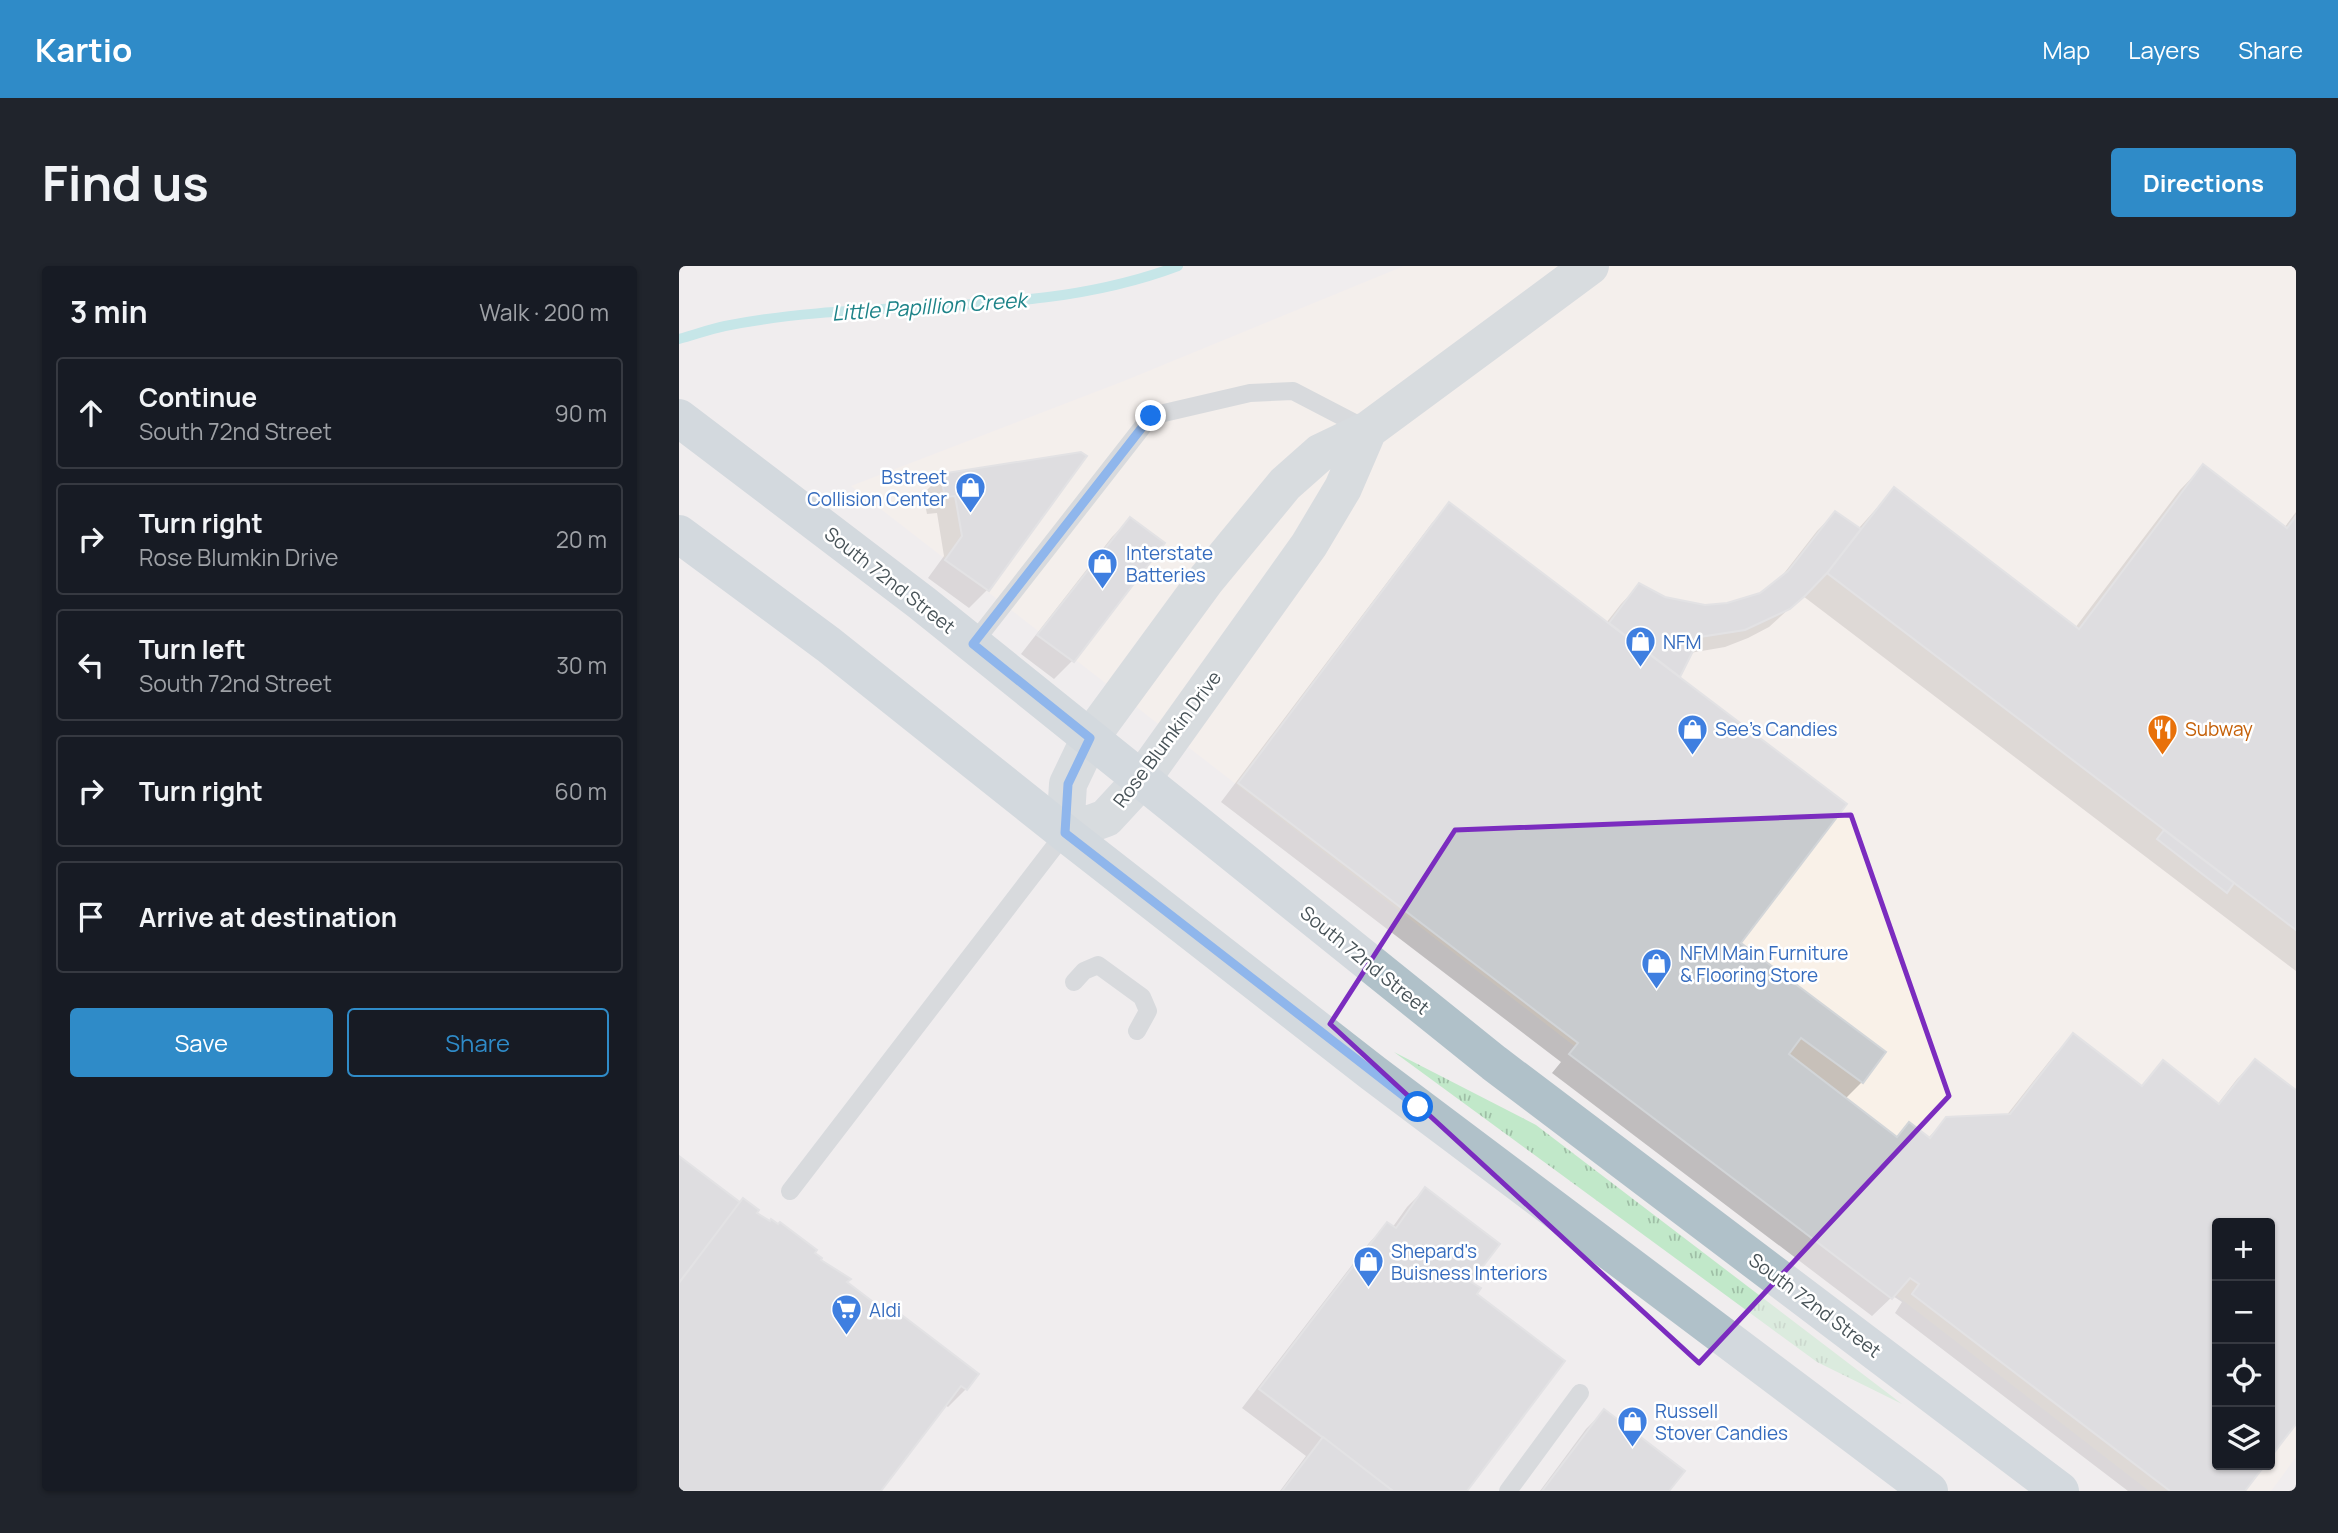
<!DOCTYPE html>
<html lang="en">
<head>
<meta charset="utf-8">
<style>
	body { margin:0; font-family:Manrope,sans-serif; background:#20242c; color:#f1f3f6 }
	.controls { position:absolute; right:21px; bottom:21px; display:grid; overflow:hidden; border-radius:7px; box-shadow:0 2px 5px #0004 }
	.controls button { width:63px; height:63px; display:grid; place-items:center; padding:0; border:0; border-bottom:2px solid #363941; background:#171b24; color:#f1f3f6; font:35px sans-serif }
	.stop { position:absolute; width:21px; height:21px; margin:-16px; border:5px solid #1a73e8; border-radius:50%; background:#fff }
	.stop.end { background:#1a73e8; border-color:#fff; box-shadow:0 2px 7px #0008 }
	.list { margin:0; padding:0; list-style:none }
	h2 { display:flex; justify-content:space-between; align-items:center; height:91px; margin:0; padding:0 28px; font-size:30px }
	h2 small { font-size:23px; font-weight:400; color:#9ea1a6 }
	.list li { display:grid; grid-template-columns:46px 1fr auto; gap:21px; align-items:center; box-sizing:border-box; height:112px; margin:0 14px 14px; padding:0 14px; border:2px solid #363941; border-radius:7px }
	.list b { display:block; font-size:26px; white-space:nowrap }
	.list p { margin:0; font-size:23px; white-space:nowrap; color:#9ea1a6 }
	.list em { font-size:23px; font-style:normal; color:#9ea1a6 }
	.actions { display:flex; gap:14px; padding:21px 28px }
	.actions a { flex:1; padding:16px 0; border:2px solid #2f8bc8; border-radius:7px; text-align:center; font-size:24px; color:#2f8bc8 }
	.actions .main { background:#2f8bc8; color:#fff }
	.icon { flex:none; width:38px; height:38px; fill:none; stroke:currentColor; stroke-width:2; stroke-linecap:round; stroke-linejoin:round }
	.map { position:relative; flex:none; width:1617px; height:1225px; overflow:hidden; border-radius:7px }
	header { display:flex; align-items:center; gap:42px; box-sizing:border-box; height:98px; padding:0 35px; background:#2f8bc8; color:#fff }
	header strong { font-size:33px }
	nav { display:flex; gap:38px; margin-inline-start:auto; font-size:24px }
	.intro { display:flex; align-items:center; justify-content:space-between; box-sizing:border-box; height:168px; padding:0 42px }
	h1 { margin:0; font-size:49px }
	.button { padding:18px 32px; border-radius:7px; background:#2f8bc8; color:#fff; font-size:24px; font-weight:700 }
	main { display:flex; gap:42px; padding:0 42px }
	aside { flex:1; background:#171b24; border-radius:7px; box-shadow:0 2px 5px #0004 }
	.map>svg:first-child { display:block }
	.commercial { fill:#f9f1e8; fill-rule:evenodd }
	.grass { fill:url(#grass-tufts) }
	.shadow { fill:#0003 }
	.lines { fill:none; stroke-linecap:round; stroke-linejoin:round }
	.stream { stroke:#93dde0; stroke-width:10 }
	.building { fill:#c8cbce; stroke:#d2d5d8; stroke-width:2 }
	.service { stroke:#bac4c8; stroke-width:18 }
	.secondary { stroke:#bbc7cd; stroke-width:38 }
	.primary { stroke:#b0c1c9; stroke-width:38 }
	.route { stroke:#1a73e8; stroke-width:9 }
	.marked { fill:none; stroke:#7b2cbf; stroke-width:5; stroke-linejoin:round }
	.labels { text-anchor:middle; dominant-baseline:central; stroke-width:5; stroke-linejoin:round; paint-order:stroke }
	.shop-label { font-size:19px; fill:#366cbe; stroke:#fff; text-anchor:start }
	.street-label { font-size:19px; fill:#485358; stroke:#fff }
	.food-label { font-size:19px; fill:#c56008; stroke:#fff; text-anchor:start }
	.water-label { font-size:21px; font-style:italic; fill:#1d8388; stroke:#fff }
</style>
</head>
<body>
<header>
<strong>Kartio</strong>
<nav><a>Map</a><a>Layers</a><a>Share</a></nav>
</header>
<div class="intro"><h1>Find us</h1><a class="button">Directions</a></div>
<main>
<aside>
<h2>3 min<small>Walk · 200 m</small></h2>
<ul class="list">
<li><svg class="icon" aria-label="ahead" viewBox="0 0 24 24"><path d="M12 20V5M6 11l6-6 6 6"/></svg><div><b>Continue</b><p>South 72nd Street</p></div><em>90 m</em></li>
<li><svg class="icon" aria-label="right" viewBox="0 0 24 24"><path d="M7 20v-9h11M14 6l5 5-5 5"/></svg><div><b>Turn right</b><p>Rose Blumkin Drive</p></div><em>20 m</em></li>
<li><svg class="icon" aria-label="left" viewBox="0 0 24 24"><path d="M17 20v-9H6M10 6l-5 5 5 5"/></svg><div><b>Turn left</b><p>South 72nd Street</p></div><em>30 m</em></li>
<li><svg class="icon" aria-label="right" viewBox="0 0 24 24"><path d="M7 20v-9h11M14 6l5 5-5 5"/></svg><div><b>Turn right</b></div><em>60 m</em></li>
<li><svg class="icon" aria-label="arrive" viewBox="0 0 24 24"><path d="M6 21V4h12l-3 4 3 4H6"/></svg><div><b>Arrive at destination</b></div></li>
</ul>
<div class="actions"><a class="main">Save</a><a>Share</a></div>
</aside>
<div class="map">
<svg width="1617" height="1225" viewBox="0 0 1617 1225">
	<defs>
		<pattern id="grass-tufts" width="24" height="20" patternUnits="userSpaceOnUse" patternTransform="scale(1.75)"><rect width="24" height="20" fill="#c1e8c9"/><path d="M3 7l-1-3M5 7V3M7 7l1-3M15 17l-1-3M17 17v-4M19 17l1-3" fill="none" stroke="#9fbfa6"/></pattern>
	</defs>
	<rect width="100%" height="100%" fill="#f0edee"/>
	<path class="commercial" d="M 725,0 L 1617,0 L 1617,1191 L 1592,1225 L 1470,1225 L 172,220 L 445,115 ZM 1538,957 L 1591,957 L 1591,1199 L 1538,1199 Z"/>
	<polygon class="grass" points="715,786 857,859 1223,1138 1138,1096"/>
	<g class="shadow">
		<polygon points="402,188 308,324 290,342 249,312 265,290 258,247 248,248 244,228 262,210"/>
		<polygon points="1524,200 1605,262 1617,246 1617,705 1124,330 1090,361 1069,372 1046,381 1011,387 998,412 1059,678 1205,787 1183,816 1166,833 1217,871 1230,858 1249,872 1268,853 1327,850 1376,788 1394,770 1461,821 1484,796 1538,839 1558,813 1576,795 1617,826 1617,1155 1591,1190 1591,957 1538,957 1538,1199 1584,1199 1564,1225 1449,1225 1216,1047 1223,1036 1214,1030 1193,1050 873,807 882,796 542,536 753,257 771,239 927,357 942,338 960,319 986,333 1025,340 1044,340 1082,329 1099,315 1138,265 1156,247 1179,263 1215,223 1396,362 1501,224"/>
		<polygon points="451,253 483,277 393,395 375,413 342,388 433,271"/>
		<polygon points="0,893 134,987 139,995 287,1123 269,1141 266,1139 200,1225 0,1225"/>
		<polygon points="746,923 795,1029 785,1225 601,1225 627,1190 563,1142 690,977 708,958 713,962 728,941"/>
		<polygon points="925,1145 988,1225 861,1225 907,1163"/>
	</g>
	<g class="lines">
		<path class="stream" d="M 0,73 C 15,69 31,63 46,60 C 195,30 354,55 499,0"/>
	</g>
	<g class="building">
		<polygon points="402,186 408,190 310,325 266,294 283,270 276,230 266,231 261,208"/>
		<polygon points="1524,198 1608,262 1617,250 1617,664 1148,307 1215,221 1400,363"/>
		<polygon points="770,236 1168,538 1062,677 1207,786 1184,817 1122,772 1110,788 1218,871 1230,856 1251,872 1267,851 1331,848 1394,767 1463,820 1484,794 1540,838 1576,793 1617,824 1617,1158 1591,1192 1591,957 1538,957 1538,1199 1586,1199 1566,1225 1491,1225 1233,1028 1240,1018 1231,1012 1213,1033 890,788 899,777 559,517"/>
		<polygon points="1156,245 1182,263 1148,307 1127,329 1111,343 1066,364 1021,371 1001,411 930,357 960,317 986,331 1026,339 1048,337 1081,327 1109,305"/>
		<polygon points="451,251 486,277 395,396 358,369"/>
		<polygon points="1485,564 1555,617 1548,627 1478,573"/>
		<polygon points="0,890 62,937 0,1017"/>
		<polygon points="746,921 821,978 792,1016 802,1022 798,1028 886,1095 788,1225 714,1225 580,1123 708,956 717,962"/>
		<polygon points="64,932 80,944 78,947 91,955 92,953 99,958 101,956 138,984 136,987 143,992 142,994 172,1013 168,1016 210,1048 215,1043 300,1108 288,1124 282,1120 202,1225 0,1225 0,1017"/>
		<polygon points="925,1143 1006,1205 990,1225 863,1225"/>
		<polygon points="644,1171 714,1225 603,1225"/>
	</g>
	<g class="lines">
		<g class="service">
			<polyline points="294,378 472,150 571,127 614,125 689,164"/>
			<polyline points="395,716 405,705 419,699 463,731 469,745 458,765"/>
			<polyline points="111,925 386,567"/>
			<polyline points="829,1225 901,1127"/>
		</g>
		<polyline class="secondary" points="689,164 664,222 630,279 463,513 427,552 386,567 389,518 411,472 526,315 606,218 641,187 689,164 911,0"/>
		<g class="primary">
			<polyline points="0,152 243,337 815,797 1381,1225"/>
			<polyline points="0,268 150,379 386,567 694,807 1250,1225"/>
		</g>
	</g>
	<g class="lines">
		<polyline class="route" points="472,150 294,378 411,472 389,518 386,567 739,841"/>
	</g>
	<path d="M0 0H1617V1225H0ZM 1172,549 L 1270,830 L 1020,1097 L 651,758 L 776,564 Z" fill="#f0edee" fill-opacity=".55" fill-rule="evenodd"/>
	<path class="marked" d="M 1172,549 L 1270,830 L 1020,1097 L 651,758 L 776,564 Z"/>
	<defs>
		<symbol id="shop-pin" viewBox="-11 -11 22 30"><path d="M0 17L-7.5 6A9.5 9.5 0 1 1 7.5 6Z" fill="#3f7fe0" stroke="#fff"/><path d="M-5-2.5h2.3a2.7 3.5 0 0 1 5.4 0H5L5.5 6h-11ZM-1.5-2.5h3a1.5 2.3 0 0 0-3 0Z" fill="#fff"/></symbol>
		<symbol id="restaurant-pin" viewBox="-11 -11 22 30"><path d="M0 17L-7.5 6A9.5 9.5 0 1 1 7.5 6Z" fill="#e8710a" stroke="#fff"/><path d="M-5-6h1v4h1v-4h1v4h1v-4h1v5L-1.5 .5V6h-2V.5L-5-1ZM5-6V6H3V1.5H1.5Q1.5-4 5-6Z" fill="#fff"/></symbol>
		<symbol id="supermarket-pin" viewBox="-11 -11 22 30"><path d="M0 17L-7.5 6A9.5 9.5 0 1 1 7.5 6Z" fill="#3f7fe0" stroke="#fff"/><path d="M-6-5.5h2.5l.6 2H6L4.5 2H-2.5L-4.4-4H-6ZM-1.5 3.2a1.3 1.3 0 1 0 .1 0ZM3 3.2a1.3 1.3 0 1 0 .1 0Z" fill="#fff"/></symbol>
	</defs>
	<g fill-rule="evenodd">
		<use href="#shop-pin" x="274" y="204" width="35" height="47"/>
		<use href="#shop-pin" x="406" y="280" width="35" height="47"/>
		<use href="#shop-pin" x="944" y="358" width="35" height="47"/>
		<use href="#shop-pin" x="996" y="446" width="35" height="47"/>
		<use href="#restaurant-pin" x="1466" y="446" width="35" height="47"/>
		<use href="#shop-pin" x="960" y="680" width="35" height="47"/>
		<use href="#shop-pin" x="672" y="978" width="35" height="47"/>
		<use href="#supermarket-pin" x="150" y="1026" width="35" height="47"/>
		<use href="#shop-pin" x="936" y="1138" width="35" height="47"/>
	</g>
	<g class="labels">
		<g class="shop-label">
			<text x="268" y="211" text-anchor="end">Bstreet<tspan x="268" dy="22">Collision Center</tspan></text>
			<text x="447" y="287">Interstate<tspan x="447" dy="22">Batteries</tspan></text>
			<text x="984" y="376">NFM</text>
			<text x="1036" y="463">See's Candies</text>
			<text x="1001" y="687">NFM Main Furniture<tspan x="1001" dy="22">&amp; Flooring Store</tspan></text>
			<text x="712" y="985">Shepard's<tspan x="712" dy="22">Buisness Interiors</tspan></text>
			<text x="190" y="1044">Aldi</text>
			<text x="976" y="1145">Russell<tspan x="976" dy="22">Stover Candies</tspan></text>
		</g>
		<g class="street-label">
			<text transform="translate(211 314) rotate(38)">South 72nd Street</text>
			<text transform="translate(488 473) rotate(-53)">Rose Blumkin Drive</text>
			<text transform="translate(686 694) rotate(39)">South 72nd Street</text>
			<text transform="translate(1136 1039) rotate(37)">South 72nd Street</text>
		</g>
		<g class="food-label">
			<text x="1506" y="463">Subway</text>
		</g>
		<g class="water-label">
			<text transform="translate(250 40) rotate(-4)">Little Papillion Creek</text>
		</g>
	</g>
</svg>
<div class="controls">
<button>+</button>
<button>−</button>
<button><svg class="icon" aria-label="locate" viewBox="0 0 24 24"><circle cx="12" cy="12" r="6"/><path d="M12 2v4M12 18v4M2 12h4M18 12h4"/></svg></button>
<button><svg class="icon" aria-label="layers" viewBox="0 0 24 24"><path d="M12 4l9 5-9 5-9-5zM3 14l9 5 9-5"/></svg></button>
</div>
<div class="stop" style="left:739px;top:841px"></div>
<div class="stop end" style="left:472px;top:150px"></div>
</div>
</main>
</body>
</html>
